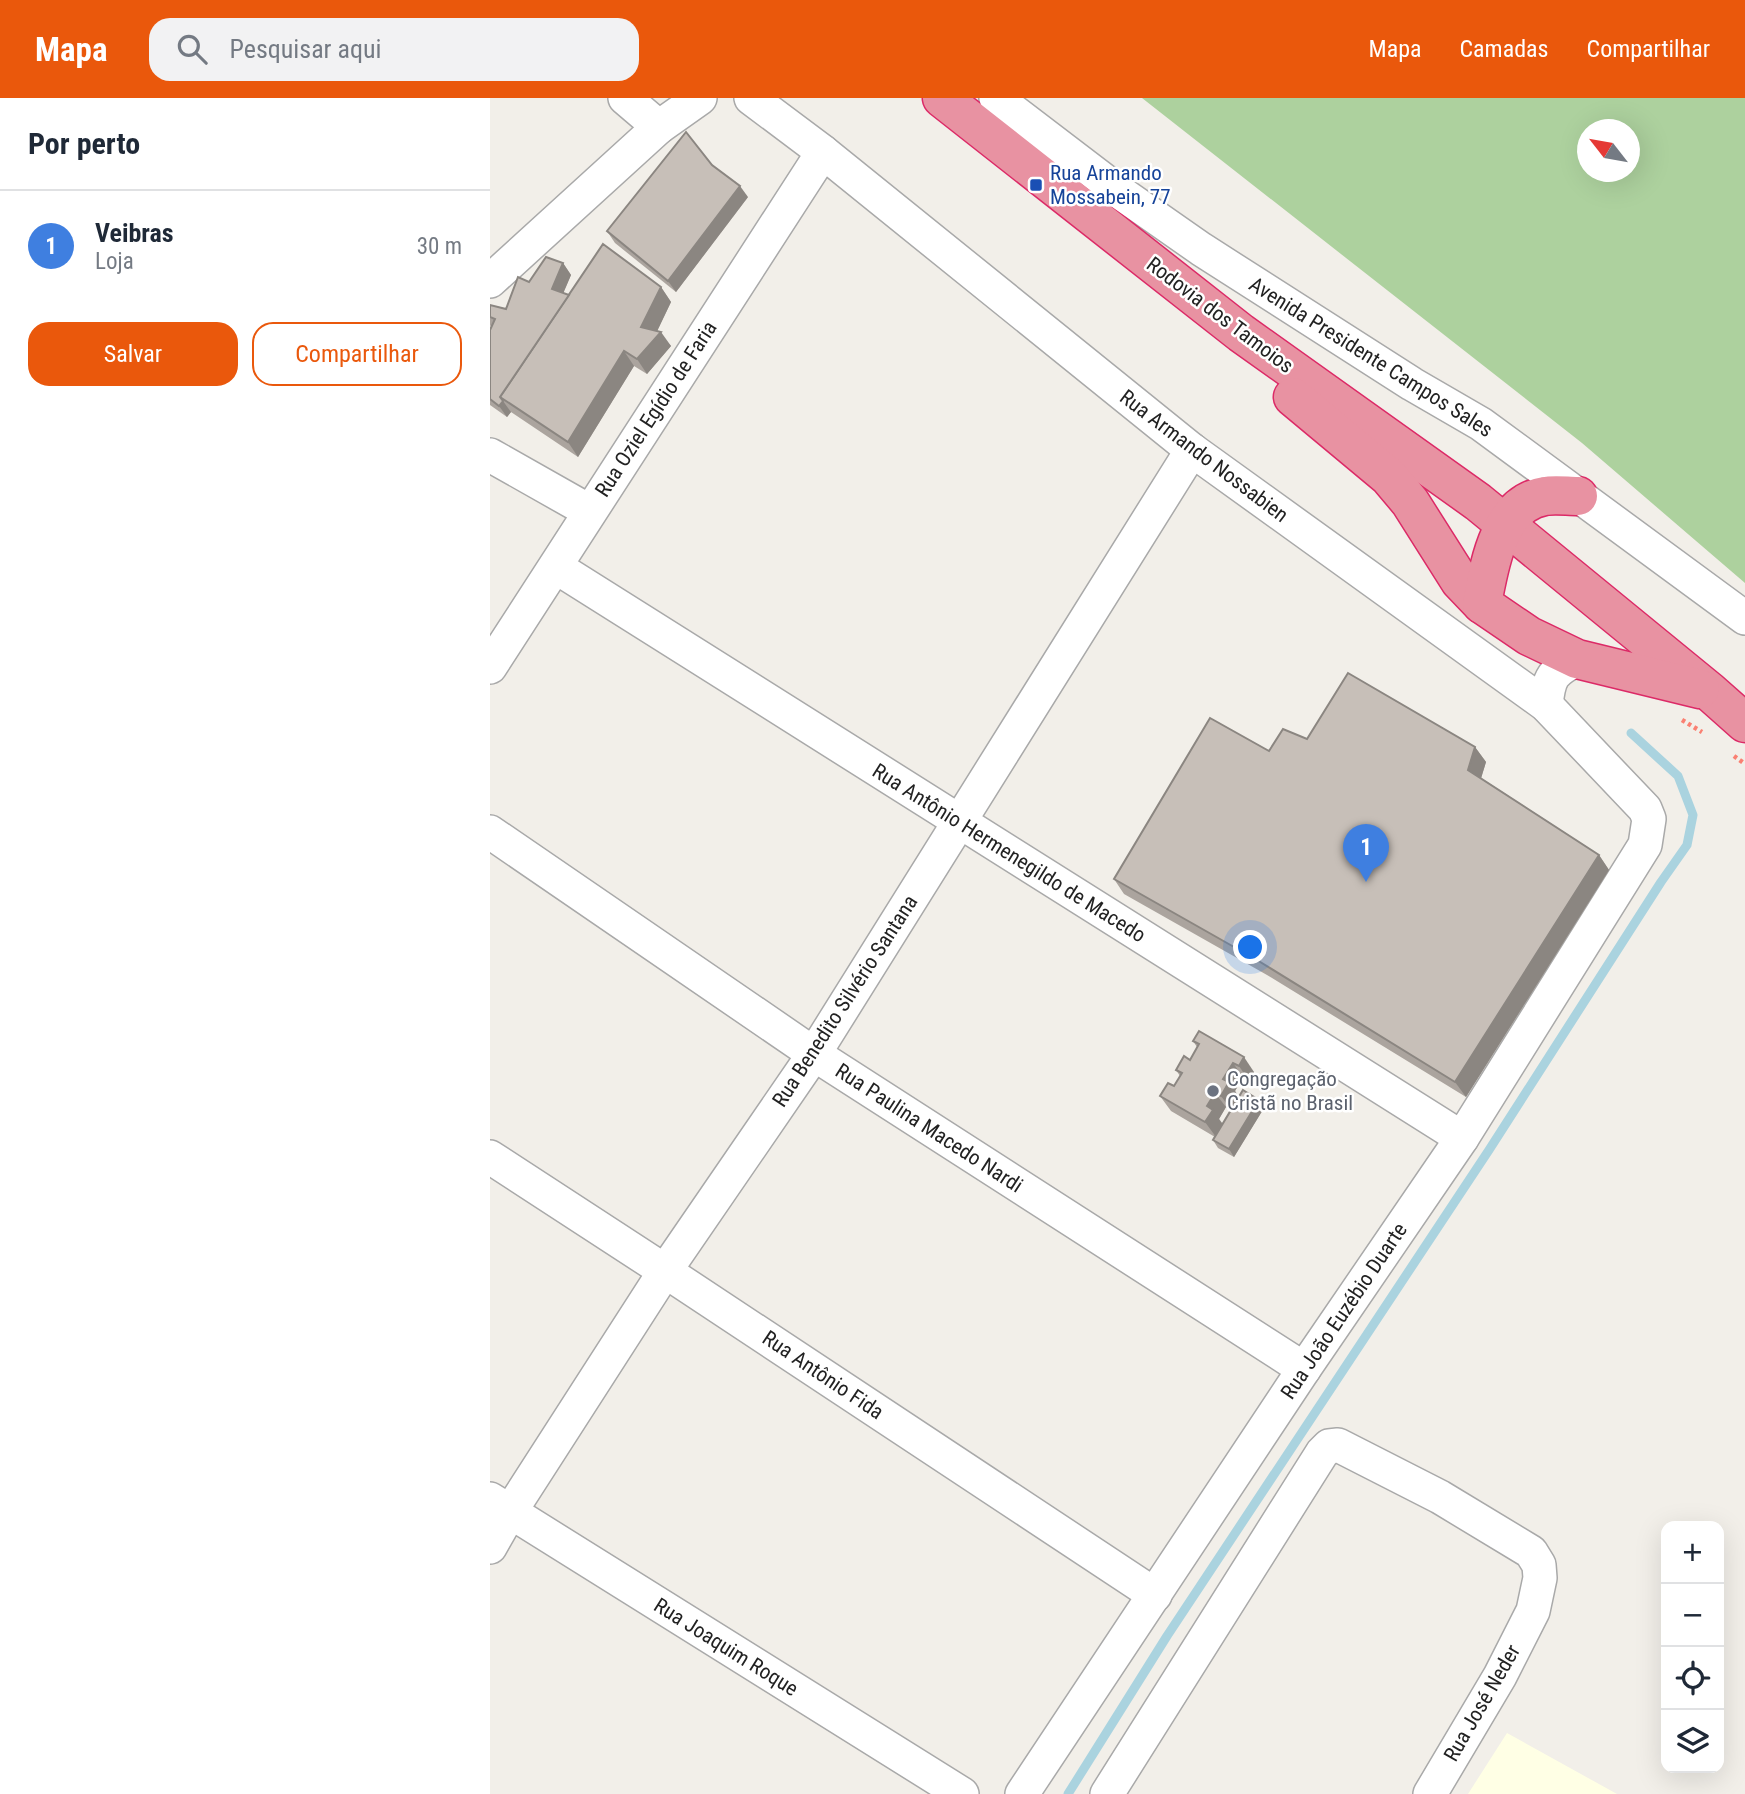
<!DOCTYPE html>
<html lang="pt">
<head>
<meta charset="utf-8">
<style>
	body { margin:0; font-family:"Roboto Condensed",sans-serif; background:#f2f2f3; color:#1f2937 }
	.controls { position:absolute; right:21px; bottom:21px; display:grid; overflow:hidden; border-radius:14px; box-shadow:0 7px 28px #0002 }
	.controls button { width:63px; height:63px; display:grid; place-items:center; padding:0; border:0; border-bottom:2px solid #e0e1e3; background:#fff; color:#1f2937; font:35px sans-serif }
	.compass { position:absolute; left:1087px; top:21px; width:63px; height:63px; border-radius:50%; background:#fff; box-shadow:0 7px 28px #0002; rotate:301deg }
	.you { position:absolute; left:761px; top:850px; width:24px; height:24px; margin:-18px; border:5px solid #fff; border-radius:50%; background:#1a73e8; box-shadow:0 0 0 10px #1a73e833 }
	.badge { display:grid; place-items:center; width:46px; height:46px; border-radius:50%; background:#ea580c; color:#fff; font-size:23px; font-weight:700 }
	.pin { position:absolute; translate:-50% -58px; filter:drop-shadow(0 2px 4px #0008) }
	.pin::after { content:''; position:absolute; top:37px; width:24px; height:21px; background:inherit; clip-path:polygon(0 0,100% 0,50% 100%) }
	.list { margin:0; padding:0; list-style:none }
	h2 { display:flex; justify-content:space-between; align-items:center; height:91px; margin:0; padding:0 28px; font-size:30px }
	h2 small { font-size:23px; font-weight:400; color:#747a83 }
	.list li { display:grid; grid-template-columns:46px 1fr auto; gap:21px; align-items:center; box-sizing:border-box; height:112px; padding:0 28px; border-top:2px solid #e0e1e3 }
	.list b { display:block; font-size:26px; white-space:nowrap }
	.list p { margin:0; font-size:23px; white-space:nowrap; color:#747a83 }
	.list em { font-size:23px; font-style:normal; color:#747a83 }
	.actions { display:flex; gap:14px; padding:21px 28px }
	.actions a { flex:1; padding:16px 0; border:2px solid #ea580c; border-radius:21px; text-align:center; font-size:24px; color:#ea580c }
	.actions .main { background:#ea580c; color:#fff }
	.icon { flex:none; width:38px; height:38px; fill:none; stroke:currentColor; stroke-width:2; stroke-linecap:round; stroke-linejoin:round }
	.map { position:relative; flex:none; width:1255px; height:1696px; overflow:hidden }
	header { display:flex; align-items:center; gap:42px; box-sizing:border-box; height:98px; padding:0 35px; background:#ea580c; color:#fff }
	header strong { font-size:33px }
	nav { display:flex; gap:38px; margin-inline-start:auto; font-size:24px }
	.search { width:490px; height:63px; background:#f2f2f3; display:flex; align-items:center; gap:18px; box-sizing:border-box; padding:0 24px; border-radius:21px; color:#747a83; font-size:26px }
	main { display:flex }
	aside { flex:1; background:#fff }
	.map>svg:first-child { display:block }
	.education { fill:#ffffe5 }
	.forest { fill:#add19e; fill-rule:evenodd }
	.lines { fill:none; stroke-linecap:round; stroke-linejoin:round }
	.stream { stroke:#aad3df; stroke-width:9 }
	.minor-casing { stroke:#a9a9a9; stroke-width:36 }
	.motorway-casing { stroke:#dc2a67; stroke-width:41 }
	.path { stroke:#fa8072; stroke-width:4.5; stroke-dasharray:3.5 3.5; stroke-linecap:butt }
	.minor { stroke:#fff; stroke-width:33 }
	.motorway { stroke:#e892a2; stroke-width:38 }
	.wall { fill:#aba49e; fill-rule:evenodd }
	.shaded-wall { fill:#8b8681 }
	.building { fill:#c7bfb8; stroke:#8b8681; stroke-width:2 }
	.transit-dot { fill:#1a4fb4; stroke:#fff; stroke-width:2.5 }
	.worship-dot { fill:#6b7280; stroke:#fff; stroke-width:2.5 }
	.labels { text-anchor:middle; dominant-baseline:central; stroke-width:5; stroke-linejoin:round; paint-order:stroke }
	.transit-label { font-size:21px; fill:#164399; stroke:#fff; text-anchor:start }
	.street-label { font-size:21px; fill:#222; stroke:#fff }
	.worship-label { font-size:21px; fill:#5b616d; stroke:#fff; text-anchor:start }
</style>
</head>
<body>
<header>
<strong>Mapa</strong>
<div class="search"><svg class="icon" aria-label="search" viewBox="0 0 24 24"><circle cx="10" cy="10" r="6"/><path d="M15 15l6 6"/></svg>Pesquisar aqui</div>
<nav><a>Mapa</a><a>Camadas</a><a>Compartilhar</a></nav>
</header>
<main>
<aside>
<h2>Por perto<small></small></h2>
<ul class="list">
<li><span class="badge" style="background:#3f7fe0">1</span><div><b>Veibras</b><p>Loja</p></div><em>30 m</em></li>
</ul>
<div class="actions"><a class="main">Salvar</a><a>Compartilhar</a></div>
</aside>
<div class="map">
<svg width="1255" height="1696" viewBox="0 0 1255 1696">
	<rect width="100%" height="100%" fill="#f2efe9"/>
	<polygon class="education" points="1017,1635 1127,1696 978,1696"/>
	<path class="forest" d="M 652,0 L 1255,0 L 1255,485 L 1092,345 ZM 1098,32 L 1140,32 L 1140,74 L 1098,74 Z"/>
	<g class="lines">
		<polyline class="stream" points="578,1696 677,1538 999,1052 1171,784 1197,747 1203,717 1188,678 1141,635"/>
		<defs>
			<g id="minor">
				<polyline points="135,0 169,29"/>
				<polyline points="261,0 333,54 702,352 1056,607 1155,711 1159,721 1155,747 972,1040 814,1271 532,1696"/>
				<polyline points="506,0 628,93 711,151 922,286 991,326 1255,520"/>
				<polyline points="0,183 169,29 210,0"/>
				<polyline points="0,357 99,413"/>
				<polyline points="66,469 972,1040"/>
				<polyline points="0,569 333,54"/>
				<path d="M 1056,607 C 1059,579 1062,574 1087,561"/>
				<polyline points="0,734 324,956 814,1271"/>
				<polyline points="0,1059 175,1173 665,1497"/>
				<polyline points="0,1401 472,1696"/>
				<polyline points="0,1449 20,1414 175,1173 324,956 702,352"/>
				<polyline points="617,1696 832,1355 839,1348 848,1347 950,1399 1041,1454 1049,1467 1050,1480 1043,1513 1010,1578 940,1696"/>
			</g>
			<g id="motorway">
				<polyline points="452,0 751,235 988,404 1219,593 1255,625"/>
				<polyline points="803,299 899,379 920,404 970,483 992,506"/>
				<path d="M 1088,398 C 1077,398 1065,396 1055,398 C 1008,405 999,469 992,506 L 1039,538 L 1087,561 L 1210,591"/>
			</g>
		</defs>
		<use href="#minor" class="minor-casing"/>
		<use href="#motorway" class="motorway-casing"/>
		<g class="path">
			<polyline points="1192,622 1212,634"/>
			<polyline points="1244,658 1255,666"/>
		</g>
		<use href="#minor" class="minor"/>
		<use href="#motorway" class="motorway"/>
	</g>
	<g class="wall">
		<polygon points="258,99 186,194 125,145 117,133"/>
		<polygon points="73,165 81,177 73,195 79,197 171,189 181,204 167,233 181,248 157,276 144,268 88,359 21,314 17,319 0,307 0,232 1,229 0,227 0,207 16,211"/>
		<polygon points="817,641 985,649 996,664 991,680 1109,757 1119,772 976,999 777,877 634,796 624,781 779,653"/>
		<path d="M 703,943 L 764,974 L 759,983 L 753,979 L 745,993 L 749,999 L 769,1002 L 774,1010 L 744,1059 L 728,1050 L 723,1042 L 725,1039 L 681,1013 L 670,998 L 684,988 L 690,978 L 686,972 L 700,962 L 707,949 ZM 736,1009 L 741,1012 L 733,1026 L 729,1021 Z"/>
	</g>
	<g class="shaded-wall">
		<polygon points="250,88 258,99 186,194 178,183"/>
		<polygon points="73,165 81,177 70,203 62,191"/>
		<polygon points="171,189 181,204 162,244 151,229"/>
		<polygon points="171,234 181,248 157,276 147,261"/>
		<polygon points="134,253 144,268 88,359 78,344"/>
		<polygon points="13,303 21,314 17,319 9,308"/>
		<polygon points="985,649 996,664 989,687 978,672"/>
		<polygon points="1109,757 1119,772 976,999 965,984"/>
		<polygon points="754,959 764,974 759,983 749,968"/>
		<polygon points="743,965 753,979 745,993 749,999 742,1013 731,998 733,981"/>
		<polygon points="725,995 736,1009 729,1021 733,1027 726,1039 715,1024 717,1008"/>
		<polygon points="769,1002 774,1010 744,1059 739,1051"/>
	</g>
	<g class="building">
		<polygon points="196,34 222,67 250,88 178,183 117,133"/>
		<polygon points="113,146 171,189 151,229 171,234 147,261 134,253 78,344 10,299"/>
		<polygon points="56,159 73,165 62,191 79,197 10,299 13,303 9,308 0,301 0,232 5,221 0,219 0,207 16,211 28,179 39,184"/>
		<polygon points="858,575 985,649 978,672 1109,757 965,984 767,862 624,781 720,620 779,653 793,631 817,641"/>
		<polygon points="709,933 754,959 749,968 743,965 733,981 739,984 731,998 725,995 717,1008 723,1012 715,1024 670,998 678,985 684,988 692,975 686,972 694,958 700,962 709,946 703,943"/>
		<polygon points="753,992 769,1002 739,1051 723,1042"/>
	</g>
	<rect class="transit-dot" x="539" y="80" width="14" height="14" rx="3.5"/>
	<circle class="worship-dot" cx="723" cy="993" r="7"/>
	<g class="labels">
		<g class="transit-label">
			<text x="560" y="75">Rua Armando<tspan x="560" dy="24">Mossabein, 77</tspan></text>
		</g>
		<g class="street-label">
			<text transform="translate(730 217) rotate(37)">Rodovia dos Tamoios</text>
			<text transform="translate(881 259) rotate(32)">Avenida Presidente Campos Sales</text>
			<text transform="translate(166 311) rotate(-57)">Rua Oziel Egídio de Faria</text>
			<text transform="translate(714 358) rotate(37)">Rua Armando Nossabien</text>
			<text transform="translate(519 755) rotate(32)">Rua Antônio Hermenegildo de Macedo</text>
			<text transform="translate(355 903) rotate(-57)">Rua Benedito Silvério Santana</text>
			<text transform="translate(439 1030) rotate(33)">Rua Paulina Macedo Nardi</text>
			<text transform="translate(854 1213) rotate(-56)">Rua João Euzébio Duarte</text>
			<text transform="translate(333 1277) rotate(34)">Rua Antônio Fida</text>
			<text transform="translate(236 1549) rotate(32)">Rua Joaquim Roque</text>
			<text transform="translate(992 1605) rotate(-60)">Rua José Neder</text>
		</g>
		<g class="worship-label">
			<text x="737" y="981">Congregação<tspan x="737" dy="24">Cristã no Brasil</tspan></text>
		</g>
	</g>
</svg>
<div class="controls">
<button>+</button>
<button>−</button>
<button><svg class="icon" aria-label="locate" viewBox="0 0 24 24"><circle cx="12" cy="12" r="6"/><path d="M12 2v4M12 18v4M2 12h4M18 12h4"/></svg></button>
<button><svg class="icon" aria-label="layers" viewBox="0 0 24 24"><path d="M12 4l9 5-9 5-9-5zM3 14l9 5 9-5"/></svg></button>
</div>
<svg class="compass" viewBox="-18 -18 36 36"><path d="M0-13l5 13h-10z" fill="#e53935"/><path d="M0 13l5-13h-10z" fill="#747a83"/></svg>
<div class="you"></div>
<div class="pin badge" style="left:876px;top:784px;background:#3f7fe0">1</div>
</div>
</main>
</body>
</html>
